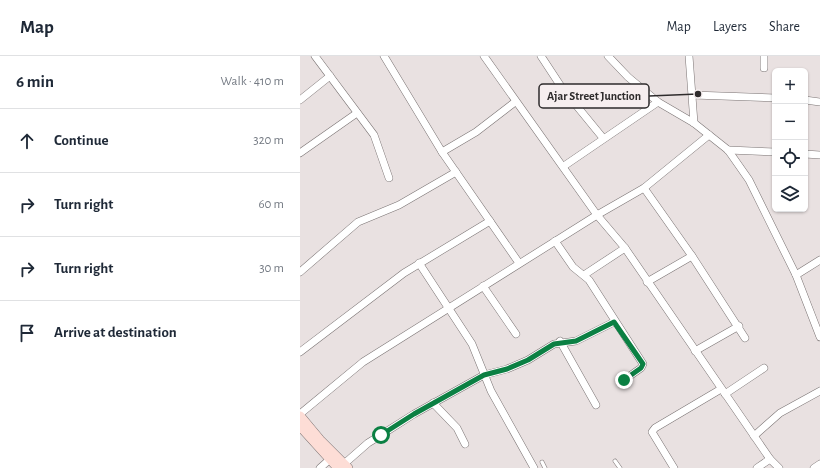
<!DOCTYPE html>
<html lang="en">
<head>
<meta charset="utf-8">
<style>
	body { margin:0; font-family:"Alegreya Sans",sans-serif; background:#f2f2f3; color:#1f2937 }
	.controls { position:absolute; right:12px; top:12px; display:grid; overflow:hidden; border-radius:6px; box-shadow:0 1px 3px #0004 }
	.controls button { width:36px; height:36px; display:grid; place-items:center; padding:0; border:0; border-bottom:1px solid #e0e1e3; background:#fff; color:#1f2937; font:20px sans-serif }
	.stop { position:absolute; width:12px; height:12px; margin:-9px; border:3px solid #0b8043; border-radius:50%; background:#fff }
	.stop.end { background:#0b8043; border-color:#fff; box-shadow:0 1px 4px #0008 }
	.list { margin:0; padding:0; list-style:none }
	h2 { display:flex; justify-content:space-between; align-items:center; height:52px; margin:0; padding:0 16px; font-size:17px }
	h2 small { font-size:13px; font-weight:400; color:#747a83 }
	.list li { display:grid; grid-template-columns:26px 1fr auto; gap:12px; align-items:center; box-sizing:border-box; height:64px; padding:0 16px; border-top:1px solid #e0e1e3 }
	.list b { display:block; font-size:15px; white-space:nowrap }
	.list em { font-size:13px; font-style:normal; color:#747a83 }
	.icon { flex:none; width:22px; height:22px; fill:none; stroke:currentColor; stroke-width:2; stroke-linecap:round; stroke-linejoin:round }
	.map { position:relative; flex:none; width:520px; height:412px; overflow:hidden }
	header { display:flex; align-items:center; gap:24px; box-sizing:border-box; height:56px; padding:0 20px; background:#fff; border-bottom:1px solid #e0e1e3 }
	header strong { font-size:19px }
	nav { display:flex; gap:22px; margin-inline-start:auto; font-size:14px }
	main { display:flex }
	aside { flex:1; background:#fff }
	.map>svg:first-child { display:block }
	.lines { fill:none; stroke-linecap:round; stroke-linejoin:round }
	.lane-casing { stroke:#7a7373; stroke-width:4.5 }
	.street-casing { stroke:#7a7373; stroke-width:8 }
	.secondary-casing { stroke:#7a7373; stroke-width:10 }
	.lane { stroke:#fff; stroke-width:3.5 }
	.street { stroke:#fff; stroke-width:7 }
	.secondary { stroke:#fdddd6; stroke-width:9 }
	.route { stroke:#0b8043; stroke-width:5 }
	.leader { fill:none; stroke:#2e2b2c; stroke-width:1.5 }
	.callout-dot { fill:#2e2b2c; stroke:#f6eeef; stroke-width:1.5 }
	.callout { fill:#f6eeef; stroke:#2e2b2c; stroke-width:1.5 }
	.callout-label { font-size:12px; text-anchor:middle; font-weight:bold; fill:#2e2b2c }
</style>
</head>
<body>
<header>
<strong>Map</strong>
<nav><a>Map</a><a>Layers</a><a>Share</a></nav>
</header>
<main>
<aside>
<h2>6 min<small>Walk · 410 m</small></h2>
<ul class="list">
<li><svg class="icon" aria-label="ahead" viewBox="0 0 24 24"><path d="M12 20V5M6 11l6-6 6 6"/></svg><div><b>Continue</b></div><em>320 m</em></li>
<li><svg class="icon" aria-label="right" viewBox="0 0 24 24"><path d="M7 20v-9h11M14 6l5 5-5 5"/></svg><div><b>Turn right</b></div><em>60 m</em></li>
<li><svg class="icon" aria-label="right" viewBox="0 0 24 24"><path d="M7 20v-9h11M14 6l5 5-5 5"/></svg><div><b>Turn right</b></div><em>30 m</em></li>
<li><svg class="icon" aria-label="arrive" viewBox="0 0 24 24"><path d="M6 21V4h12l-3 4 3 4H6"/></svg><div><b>Arrive at destination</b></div></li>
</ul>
</aside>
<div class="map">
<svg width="520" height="412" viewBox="0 0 520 412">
	<rect width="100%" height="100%" fill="#e9e1e1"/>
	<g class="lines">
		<defs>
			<g id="lane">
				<polyline points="315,405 320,412"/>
				<polyline points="242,406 245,412"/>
			</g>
			<g id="street">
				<polyline points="15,0 74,79 89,122"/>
				<polyline points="84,0 142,96 219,207"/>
				<polyline points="184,0 297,159 325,192 470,403 479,412"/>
				<polyline points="241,0 262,32 303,82"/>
				<polyline points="308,0 328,21 358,46 394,67 428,94 449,124 496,219 520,281"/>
				<polyline points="389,0 394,67"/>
				<polyline points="464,0 464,12"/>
				<polyline points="393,39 475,42"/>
				<polyline points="0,44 30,20"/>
				<polyline points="505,44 520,46"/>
				<polyline points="428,94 475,96"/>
				<polyline points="142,96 176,76 215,46"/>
				<polyline points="0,97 57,57"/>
				<polyline points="505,98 520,99"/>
				<polyline points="264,110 358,46"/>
				<polyline points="344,132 392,200 445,282"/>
				<polyline points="255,185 273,211 289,224 343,308 341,312 324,324"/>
				<polyline points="119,207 172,288 191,335 234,412"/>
				<polyline points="0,216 58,166 99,149 156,116"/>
				<polyline points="284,219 325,192"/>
				<polyline points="496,219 520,204"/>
				<polyline points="347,226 392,200"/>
				<polyline points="183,230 216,278"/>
				<polyline points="260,285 296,349"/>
				<polyline points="395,295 439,270"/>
				<polyline points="0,296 104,217 190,165"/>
				<polyline points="425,338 464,312"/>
				<polyline points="133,347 157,372 165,388"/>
				<polyline points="0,358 63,306 297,159 344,132 409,79"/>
				<polyline points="454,380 480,357 520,335"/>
				<polyline points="44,408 68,387 81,379 114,358 184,319 207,313 228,304 254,288 276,285 314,266"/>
				<polyline points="20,412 29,404"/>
				<polyline points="374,412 352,376 355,372 421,333"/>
				<polyline points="457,412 470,403"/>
				<polyline points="514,412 520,408"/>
			</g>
			<g id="secondary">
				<polyline points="0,360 20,384 48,412"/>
				<polyline points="0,370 38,412"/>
			</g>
		</defs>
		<use href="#lane" class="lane-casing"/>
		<use href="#street" class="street-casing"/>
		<use href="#secondary" class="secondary-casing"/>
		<use href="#lane" class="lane"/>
		<use href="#street" class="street"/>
		<use href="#secondary" class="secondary"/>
	</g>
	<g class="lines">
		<polyline class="route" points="81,379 114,358 184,319 207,313 228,304 254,288 276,285 314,266 343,308 341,312 324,324"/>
	</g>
	<path class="leader" d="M398 38L349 40"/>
	<circle class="callout-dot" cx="398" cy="38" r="4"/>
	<rect class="callout" x="239" y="28" width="110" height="24" rx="4"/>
	<g class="callout-label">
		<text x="294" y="44">Ajar Street Junction</text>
	</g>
</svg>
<div class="controls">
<button>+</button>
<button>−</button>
<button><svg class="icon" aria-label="locate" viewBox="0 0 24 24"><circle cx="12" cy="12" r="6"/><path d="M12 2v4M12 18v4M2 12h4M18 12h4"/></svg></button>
<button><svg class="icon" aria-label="layers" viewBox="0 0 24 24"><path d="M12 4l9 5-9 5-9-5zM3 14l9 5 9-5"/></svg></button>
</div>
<div class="stop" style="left:81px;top:379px"></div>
<div class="stop end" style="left:324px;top:324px"></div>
</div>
</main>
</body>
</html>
